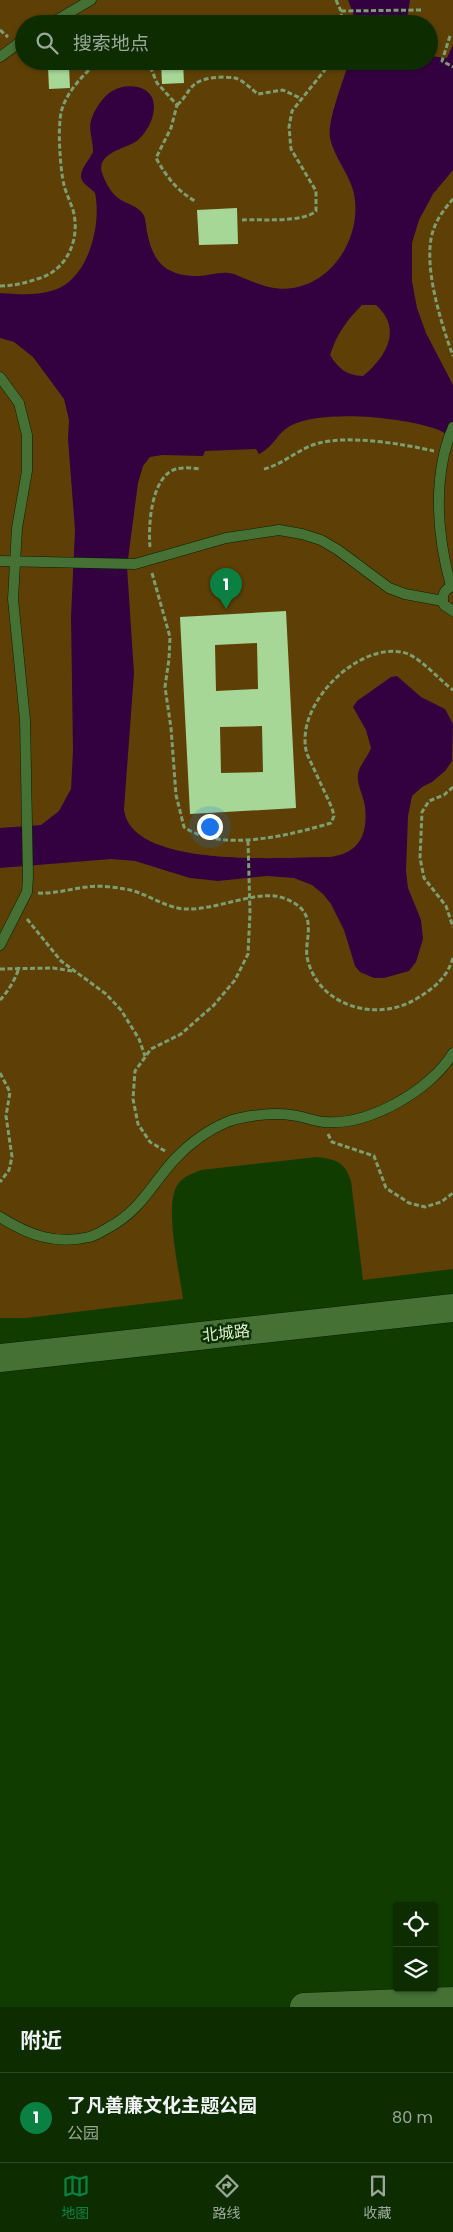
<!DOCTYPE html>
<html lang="zh">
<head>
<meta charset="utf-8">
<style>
	body { margin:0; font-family:Poppins,"Noto Sans SC",sans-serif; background:#16350a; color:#f1f3f6 }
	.controls { position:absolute; right:15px; bottom:15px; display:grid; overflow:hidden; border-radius:5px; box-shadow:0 1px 4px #0004 }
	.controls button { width:45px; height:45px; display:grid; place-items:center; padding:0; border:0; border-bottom:1px solid #2d4922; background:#0d2d00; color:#f1f3f6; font:25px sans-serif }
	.you { position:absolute; left:209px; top:826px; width:18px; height:18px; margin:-12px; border:4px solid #fff; border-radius:50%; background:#1a73e8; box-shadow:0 0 0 8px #1a73e833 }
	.badge { display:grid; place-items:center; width:32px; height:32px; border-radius:50%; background:#0b8043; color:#fff; font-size:16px; font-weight:700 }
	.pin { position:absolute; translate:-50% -41px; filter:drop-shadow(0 1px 2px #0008) }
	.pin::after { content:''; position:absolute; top:26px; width:18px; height:15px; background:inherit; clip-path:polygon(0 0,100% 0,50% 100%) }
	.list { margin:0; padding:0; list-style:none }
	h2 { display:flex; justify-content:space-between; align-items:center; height:65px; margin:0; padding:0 20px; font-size:21px }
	h2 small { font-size:16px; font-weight:400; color:#9aa899 }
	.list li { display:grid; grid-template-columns:32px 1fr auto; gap:15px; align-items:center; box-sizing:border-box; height:90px; padding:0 20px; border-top:1px solid #2d4922 }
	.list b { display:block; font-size:19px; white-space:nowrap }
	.list p { margin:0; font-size:16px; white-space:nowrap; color:#9aa899 }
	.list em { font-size:16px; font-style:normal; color:#9aa899 }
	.icon { flex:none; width:28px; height:28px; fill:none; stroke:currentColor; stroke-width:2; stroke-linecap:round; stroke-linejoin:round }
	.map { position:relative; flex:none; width:453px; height:2007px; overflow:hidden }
	.search { position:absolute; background:#0d2d00; box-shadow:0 1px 4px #0004; left:15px; right:15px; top:15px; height:55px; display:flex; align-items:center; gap:12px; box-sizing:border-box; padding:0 18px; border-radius:28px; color:#9aa899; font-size:19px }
	.sheet { height:155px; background:#0d2d00 }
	nav { display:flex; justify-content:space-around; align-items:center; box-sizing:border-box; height:70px; border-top:1px solid #2d4922; background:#0d2d00; font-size:14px; color:#9aa899 }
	nav a { display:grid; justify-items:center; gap:2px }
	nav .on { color:#0b8043 }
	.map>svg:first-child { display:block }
	.green { fill:#5e4006; fill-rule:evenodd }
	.water { fill:#330040; fill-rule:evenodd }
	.building { fill:#a6d796; fill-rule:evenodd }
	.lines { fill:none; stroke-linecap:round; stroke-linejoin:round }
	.lane-casing { stroke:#091f02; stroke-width:11 }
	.secondary-casing { stroke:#091f02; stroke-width:29 }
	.path { stroke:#7d9e71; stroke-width:3; stroke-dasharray:5 2.5; stroke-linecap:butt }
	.lane { stroke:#457135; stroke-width:10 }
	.secondary { stroke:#457135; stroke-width:28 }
	.labels { text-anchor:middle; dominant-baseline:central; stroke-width:5; stroke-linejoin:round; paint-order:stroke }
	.street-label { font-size:16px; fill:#d9f1d1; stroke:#0f3002 }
</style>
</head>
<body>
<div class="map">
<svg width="453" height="2007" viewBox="0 0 453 2007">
	<rect width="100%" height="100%" fill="#113c00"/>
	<path class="green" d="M 0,0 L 453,0 L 453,1269 L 363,1280 L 351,1181 C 344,1161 337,1160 317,1157 L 201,1170 C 192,1174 184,1176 178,1184 C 163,1204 180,1274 183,1299 L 26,1318 L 0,1318 ZM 24,24 L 429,24 L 429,61 L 24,61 Z"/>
	<g class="water">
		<polygon points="348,0 410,0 406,24 357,24"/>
		<path d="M 453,45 L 453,170 L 433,194 L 419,220 L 412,243 L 412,281 L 417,308 L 426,333 L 453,385 L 453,439 C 448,435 442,431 436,429 C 403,417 321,409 290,426 C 277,433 273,448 259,454 L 256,449 L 205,451 L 203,456 L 162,455 L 150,457 L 143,466 L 138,483 L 127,567 L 134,673 L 124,809 C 130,870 286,857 330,857 C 359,853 368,835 365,807 C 364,798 359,789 358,780 C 356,768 367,759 371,748 L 366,730 L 353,707 L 357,701 L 391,677 L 397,676 L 421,697 L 445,709 L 453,724 L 452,761 L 445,771 L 432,782 L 422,787 L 412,796 L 408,816 L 406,871 L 408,888 L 421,920 L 423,939 L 416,962 L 409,971 L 384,978 L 374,978 L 360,972 L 355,966 L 344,930 L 331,904 L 323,894 L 312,885 L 294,878 L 267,876 L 218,881 L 190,878 L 135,861 L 111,859 L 0,868 L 0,828 L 41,825 L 59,811 L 71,789 L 73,751 L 71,617 L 75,530 L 68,439 L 69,420 L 64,399 L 33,357 L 14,342 L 0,338 L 0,293 C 17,294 34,296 51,291 C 88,282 102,225 95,193 C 92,189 86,186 83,182 C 76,173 89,161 93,152 C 93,134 85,128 96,109 C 100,102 107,93 114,90 C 126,83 149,85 153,100 C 157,114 148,131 138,140 C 127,149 96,152 102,173 C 105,182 112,195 121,200 C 128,204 139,207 143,214 C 146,218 146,227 147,232 C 153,262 165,276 198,276 C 208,276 218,272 228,273 C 234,273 240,277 246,279 C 260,285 277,291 293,288 C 337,281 364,230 353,190 C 348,172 334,157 330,138 C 327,120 344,80 349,61 L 429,61 L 429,56 L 447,58 ZM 362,305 L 376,305 C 403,329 386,357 363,376 C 346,375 339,369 330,355 C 337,334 346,321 362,305 Z"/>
	</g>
	<g class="building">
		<polygon points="54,61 67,61 67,66 69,66 70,88 49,89 48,67 54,66"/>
		<polygon points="166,61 183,61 184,83 162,84 161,62"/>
		<polygon points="237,208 238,244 199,245 197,210"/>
		<path d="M 286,611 L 296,808 L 190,814 L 180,617 ZM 257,643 L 258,689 L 216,691 L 215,645 ZM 262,726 L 263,772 L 221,773 L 220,727 Z"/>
	</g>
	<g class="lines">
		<defs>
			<g id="lane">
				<polyline points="50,24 91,0"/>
				<polyline points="0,57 24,39"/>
				<polyline points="0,377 19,403 27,435 27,471 17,528 13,599 25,720 28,877 27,892 0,945"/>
				<polyline points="0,561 135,564 226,538 279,530 302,534 321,540 338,550 389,588 405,594 443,601"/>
				<path d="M 451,586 C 437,536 432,476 453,427"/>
				<path d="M 453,586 C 444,589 441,596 444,605 L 453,611"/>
				<path d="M 0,1217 C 28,1235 56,1245 89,1237 C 95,1236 101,1232 106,1229 C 141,1211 150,1186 175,1159 C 189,1144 208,1130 227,1122 C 242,1116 274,1112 291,1115 C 302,1116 313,1121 324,1122 C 368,1126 430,1091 453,1053"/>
			</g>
			<g id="secondary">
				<polyline points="0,1358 453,1308"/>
				<polyline points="304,2007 453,2001"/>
			</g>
		</defs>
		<use href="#lane" class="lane-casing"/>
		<use href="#secondary" class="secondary-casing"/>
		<g class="path">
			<polyline points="336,0 341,11 342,24"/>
			<polyline points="341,11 421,10"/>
			<polyline points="0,30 8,37"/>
			<polyline points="450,36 442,61 453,67"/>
			<path d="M 137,61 L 150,66 L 157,83 L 177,105 L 171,128 L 156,158 C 166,176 177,191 195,201"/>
			<path d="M 177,105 C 185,99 188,89 195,84 C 204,77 224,76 235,78 C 243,80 251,89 258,94 L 283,90 L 300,98"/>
			<path d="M 453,199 C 446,207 438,217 434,228 C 421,261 441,323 453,356"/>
			<path d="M 242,220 C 261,219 303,223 316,211 L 316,191 L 291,149 L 289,127 L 292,111 L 332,61"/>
			<path d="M 0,286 C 13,286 25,283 37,279 C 67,271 81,239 73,210 C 70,201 66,193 64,185 C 60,169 57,124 62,109 C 68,90 84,74 99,61"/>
			<path d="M 264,469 C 284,464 299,448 319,443 C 350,435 403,444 434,451"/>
			<path d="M 150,547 C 148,526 151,476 176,469 C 183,467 192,468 200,469"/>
			<path d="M 152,573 L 170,637 L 169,659 L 165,687 L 171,728 L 176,795 L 184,827 C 222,853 290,835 331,823 L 334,816 L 332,808 L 307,754 C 293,707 355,644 401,652 C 418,654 439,680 453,690"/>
			<polyline points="453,787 444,795 429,801 422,812 420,858 424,878 446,906 453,927"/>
			<path d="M 38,893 C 54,894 70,889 87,887 C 99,885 113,887 125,889 C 147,892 166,910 189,909 C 216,909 252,893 275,896 C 285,897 299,904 304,912 C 313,926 305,942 307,957 C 317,1006 376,1023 416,999 C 433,989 447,978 453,958"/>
			<polyline points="27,919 61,961 106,994 121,1010 139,1039 145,1056"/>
			<polyline points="0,969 53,968 72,971"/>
			<path d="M 0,1000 C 7,993 17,977 19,967"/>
			<polyline points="0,1073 10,1092 6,1116 12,1157 9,1170 0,1182"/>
			<polyline points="328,1134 332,1142 374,1156 386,1188 409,1203 425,1207 441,1202 453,1193"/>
			<polyline points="165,1151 150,1142 138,1124 133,1099 135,1071 151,1049 181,1034 214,1005 235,980 248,954 250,913 248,840"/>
		</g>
		<use href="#lane" class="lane"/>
		<use href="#secondary" class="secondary"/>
	</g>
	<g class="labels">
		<g class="street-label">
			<text transform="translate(226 1333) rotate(-6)">北城路</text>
		</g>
	</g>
</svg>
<div class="controls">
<button><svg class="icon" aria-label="locate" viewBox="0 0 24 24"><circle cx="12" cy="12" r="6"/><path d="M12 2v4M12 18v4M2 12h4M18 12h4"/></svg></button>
<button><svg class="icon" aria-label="layers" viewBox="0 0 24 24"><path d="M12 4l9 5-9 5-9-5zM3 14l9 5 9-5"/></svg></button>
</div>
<div class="you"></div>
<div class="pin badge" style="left:226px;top:609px">1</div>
<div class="search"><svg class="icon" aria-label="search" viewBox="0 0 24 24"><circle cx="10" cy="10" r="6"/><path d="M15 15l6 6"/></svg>搜索地点</div>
</div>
<section class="sheet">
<h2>附近<small></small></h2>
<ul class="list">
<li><span class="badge">1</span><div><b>了凡善廉文化主题公园</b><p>公园</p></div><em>80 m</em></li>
</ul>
</section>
<nav>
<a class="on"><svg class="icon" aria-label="map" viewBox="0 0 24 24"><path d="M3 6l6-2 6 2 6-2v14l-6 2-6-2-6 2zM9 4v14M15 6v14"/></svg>地图</a>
<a><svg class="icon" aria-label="directions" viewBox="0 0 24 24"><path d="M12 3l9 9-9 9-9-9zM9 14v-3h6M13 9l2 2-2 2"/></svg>路线</a>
<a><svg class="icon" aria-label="saved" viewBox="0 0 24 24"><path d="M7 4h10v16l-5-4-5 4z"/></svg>收藏</a>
</nav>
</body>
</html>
